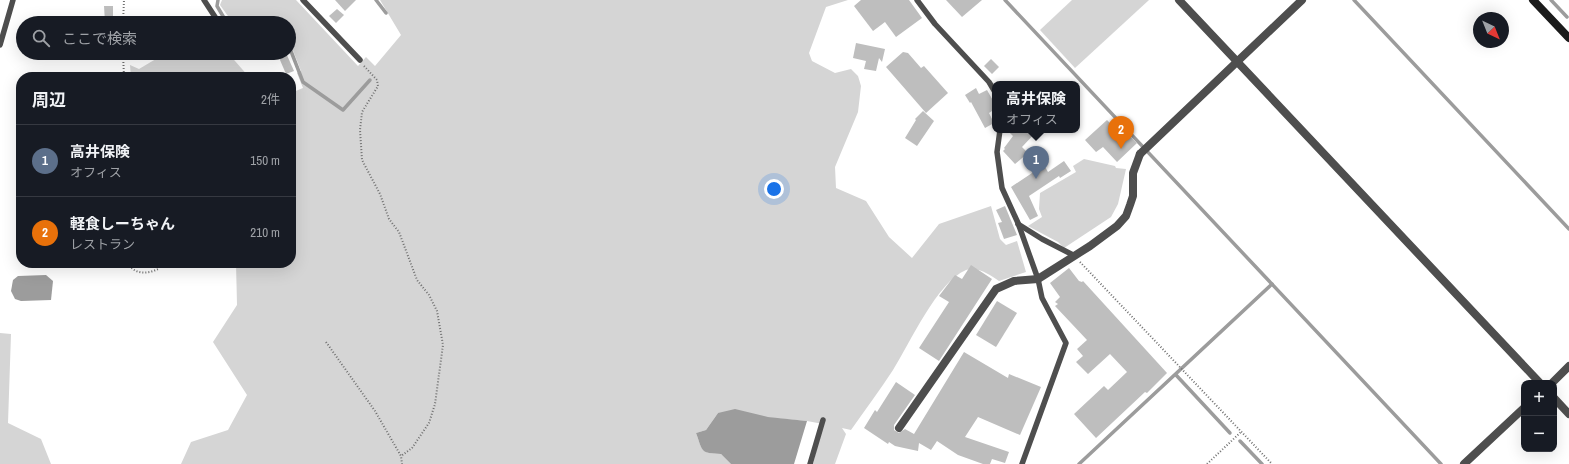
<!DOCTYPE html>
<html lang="ja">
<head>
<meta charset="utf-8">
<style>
	body { margin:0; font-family:"Archivo Narrow","Noto Sans JP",sans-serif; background:#242831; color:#f1f3f6 }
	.controls { position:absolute; right:12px; bottom:12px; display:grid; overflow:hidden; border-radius:8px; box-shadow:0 4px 16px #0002 }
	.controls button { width:36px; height:36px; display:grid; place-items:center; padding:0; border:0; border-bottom:1px solid #363941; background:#171b24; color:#f1f3f6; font:20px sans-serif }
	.compass { position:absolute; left:1473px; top:12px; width:36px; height:36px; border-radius:50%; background:#171b24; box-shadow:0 4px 16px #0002; rotate:137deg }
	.you { position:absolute; left:774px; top:189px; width:14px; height:14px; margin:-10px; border:3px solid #fff; border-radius:50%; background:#1a73e8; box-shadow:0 0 0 6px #1a73e833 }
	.badge { display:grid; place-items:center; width:26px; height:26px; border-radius:50%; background:#1a73e8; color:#fff; font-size:13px; font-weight:700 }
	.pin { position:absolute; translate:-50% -33px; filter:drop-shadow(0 1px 2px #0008) }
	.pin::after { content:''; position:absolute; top:21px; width:14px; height:12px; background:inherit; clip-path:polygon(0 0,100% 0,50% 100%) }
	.popup { position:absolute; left:992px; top:81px; width:88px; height:52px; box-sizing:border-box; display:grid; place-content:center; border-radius:8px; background:#171b24; filter:drop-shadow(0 1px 3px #0005); font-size:13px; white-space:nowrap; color:#9ea1a6 }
	.popup b { font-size:15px; color:#f1f3f6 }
	.popup::after { content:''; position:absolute; left:50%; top:100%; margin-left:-8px; border:8px solid transparent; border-top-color:#171b24 }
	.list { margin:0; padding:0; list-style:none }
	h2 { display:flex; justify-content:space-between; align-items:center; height:52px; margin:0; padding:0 16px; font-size:17px }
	h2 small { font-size:13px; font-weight:400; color:#9ea1a6 }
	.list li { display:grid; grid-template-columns:26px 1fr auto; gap:12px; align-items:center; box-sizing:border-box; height:72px; padding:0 16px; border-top:1px solid #363941 }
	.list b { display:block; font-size:15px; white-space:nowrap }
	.list p { margin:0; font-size:13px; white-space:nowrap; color:#9ea1a6 }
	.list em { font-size:13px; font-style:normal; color:#9ea1a6 }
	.icon { flex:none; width:22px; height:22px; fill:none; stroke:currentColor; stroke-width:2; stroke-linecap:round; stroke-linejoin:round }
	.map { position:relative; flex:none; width:1569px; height:464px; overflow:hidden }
	.search { position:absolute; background:#171b24; box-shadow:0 4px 16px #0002; left:16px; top:16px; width:280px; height:44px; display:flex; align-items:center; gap:10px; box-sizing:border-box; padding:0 14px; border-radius:22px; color:#9ea1a6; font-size:15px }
	.panel { position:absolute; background:#171b24; box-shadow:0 4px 16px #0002; left:16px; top:72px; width:280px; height:196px; border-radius:16px }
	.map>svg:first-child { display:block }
	.green { fill:#d5d5d5 }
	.water { fill:#9c9c9c }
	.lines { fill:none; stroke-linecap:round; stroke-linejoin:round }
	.stream { stroke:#9c9c9c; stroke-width:3.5 }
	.building { fill:#bebebe }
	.path { stroke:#707070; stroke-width:2; stroke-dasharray:1 2; stroke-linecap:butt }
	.service { stroke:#4e4e4e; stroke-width:5.5 }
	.minor { stroke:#4e4e4e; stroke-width:8 }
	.tertiary { stroke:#4e4e4e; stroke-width:8 }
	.secondary { stroke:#1b1b1b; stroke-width:8 }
</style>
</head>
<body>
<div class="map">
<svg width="1569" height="464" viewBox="0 0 1569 464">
	<rect width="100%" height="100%" fill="#fff"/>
	<g class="green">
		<path d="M 222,0 L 296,0 L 358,66 L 366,57 L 375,66 L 401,35 L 380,0 L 848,0 L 826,7 L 809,53 L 812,61 L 835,73 L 851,69 L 858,76 L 861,86 L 858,112 L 835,167 L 836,188 L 866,201 L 889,237 L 912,258 L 939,224 L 991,206 L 1000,239 L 1006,245 L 1017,241 L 1026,272 L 999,281 C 990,275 978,266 966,270 C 937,282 910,343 893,370 C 880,390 865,410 851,430 L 842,428 L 846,434 L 835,464 L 813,464 L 823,424 L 807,421 L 718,413 L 706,430 L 696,433 C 703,452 701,453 721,454 L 731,464 L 181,464 L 191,442 L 228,430 L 247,395 L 213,342 L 237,305 L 236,263 L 291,263 L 291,93 L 303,88 L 297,73 L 301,71 L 289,40 L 289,23 L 233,23 L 220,5 Z"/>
		<polygon points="1072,0 1149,0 1075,68 1040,30"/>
		<polygon points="166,53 228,53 249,77 131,77 130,65 139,69"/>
		<polygon points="1084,159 1115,166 1116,168 1126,169 1118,204 1111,217 1064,248 1058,242 1028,226 1042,217 1039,209 1040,193 1076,172 1073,166"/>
		<polygon points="0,333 11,334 8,423 41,439 51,464 0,464"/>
	</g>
	<g class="water">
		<polygon points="46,275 53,281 51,300 21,301 15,299 11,291 13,280 18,276"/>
		<path d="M 735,409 L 768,417 L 807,421 L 794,464 L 731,464 L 721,454 C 700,453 703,452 696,433 L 706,430 L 718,413 Z"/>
	</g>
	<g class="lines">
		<g class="stream">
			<polyline points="218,0 217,6 227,23"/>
			<polyline points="376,0 386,13"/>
			<polyline points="1005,0 1441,464"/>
			<polyline points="1354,0 1569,229"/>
			<polyline points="1551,0 1567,17"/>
			<polyline points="289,46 303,82 343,110 370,80"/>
			<polyline points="1176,375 1230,433"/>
			<polyline points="1240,441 1262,464"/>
			<polyline points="1079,464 1272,284"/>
		</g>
	</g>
	<g class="building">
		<polygon points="335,0 356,0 345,11"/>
		<polygon points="861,0 909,0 922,18 896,37 885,22 873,31 854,6"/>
		<polygon points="946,0 982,0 962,17"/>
		<polygon points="104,6 113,6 113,22 105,22"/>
		<polygon points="337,9 344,15 336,23 329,16"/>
		<polygon points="856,43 885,49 882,62 879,58 876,71 864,69 866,61 853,58"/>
		<polygon points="903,52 908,53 921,68 924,66 948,93 926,113 886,67"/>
		<polygon points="277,53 286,53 294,71 286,74"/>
		<polygon points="991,59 999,67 992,74 984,66"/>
		<polygon points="976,88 979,94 987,90 995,104 995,109 989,113 994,123 985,128 971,102 970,103 965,95"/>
		<polygon points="923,111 934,121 917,146 905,138 916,120 915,119"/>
		<polygon points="1107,120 1121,134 1125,131 1137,143 1117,162 1103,147 1096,152 1085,140"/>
		<polygon points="1007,130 1038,130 1022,147 1028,153 1015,164 1003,151 1005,149 1004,148 1013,136"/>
		<polygon points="1064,161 1071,171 1060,178 1059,176 1029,196 1038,216 1030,220 1011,187 1044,165 1048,172"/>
		<polygon points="1005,206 1017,235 1004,239 998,223 1002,222 996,210"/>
		<polygon points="971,265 992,279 939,361 919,348 949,302 939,296 955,275 962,279"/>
		<polygon points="1069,268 1079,281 1082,282 1083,281 1167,373 1147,393 1145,392 1096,438 1074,414 1104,386 1108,390 1127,372 1110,354 1088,374 1076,362 1083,356 1077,349 1087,340 1055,306 1058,304 1055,302 1060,297 1050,283"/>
		<polygon points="997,301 1017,313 996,347 976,335"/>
		<polygon points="964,352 1008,378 1009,374 1041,387 1020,435 978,417 965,437 1009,452 1005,463 992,459 990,464 983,464 958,455 937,441 931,450 919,443 918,451 904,448 895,446 889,442 888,444 864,428 875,410 877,412 896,382 915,395 894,425 894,430 899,433 905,429 914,434"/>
	</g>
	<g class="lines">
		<g class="path">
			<polyline points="123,23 124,0"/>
			<polyline points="123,53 124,77"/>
			<polyline points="364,66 377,80 378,86 362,112 360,130 362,160 380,194 389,219 399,232 417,280 429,295 437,311 443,345 435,404 429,423 412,448 401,456"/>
			<polyline points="1080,262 1272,464"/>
			<path d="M 128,263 C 134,275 148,274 158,269"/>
			<polyline points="326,342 375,411 401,456 402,464"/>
			<polyline points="1207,464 1242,431"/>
		</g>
		<g class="service">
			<polyline points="204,0 219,23"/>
			<polyline points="303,0 360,60"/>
			<polyline points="917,0 935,24 989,82 995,92"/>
			<polyline points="0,45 13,0"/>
			<polyline points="1000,130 997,152 1002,188 1018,223 1038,279 1042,298 1066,343 1022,464"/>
			<polyline points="1018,224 1042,239 1075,256"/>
			<polyline points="810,464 823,420"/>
		</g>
		<g class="minor">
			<polyline points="1179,0 1540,383"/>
			<polyline points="1552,383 1569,366"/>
			<polyline points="1554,398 1569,414"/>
			<polyline points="899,428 996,289 1014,281 1038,279 1090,246 1117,226 1126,216 1130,205 1133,196 1133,173 1140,154"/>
			<polyline points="1464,464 1524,408"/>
		</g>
		<polyline class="tertiary" points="1140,154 1302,0"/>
		<polyline class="secondary" points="1533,0 1569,38"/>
	</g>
</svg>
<div class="controls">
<button>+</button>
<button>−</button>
</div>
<svg class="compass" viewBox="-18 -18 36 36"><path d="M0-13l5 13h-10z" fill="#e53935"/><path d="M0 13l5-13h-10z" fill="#9ea1a6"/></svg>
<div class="you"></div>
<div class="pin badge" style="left:1036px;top:179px;background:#5c6f8a">1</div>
<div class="popup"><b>高井保険</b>オフィス</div>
<div class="pin badge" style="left:1121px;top:149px;background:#e8710a">2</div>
<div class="search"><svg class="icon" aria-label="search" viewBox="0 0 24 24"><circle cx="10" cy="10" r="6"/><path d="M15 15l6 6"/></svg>ここで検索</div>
<section class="panel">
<h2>周辺<small>2件</small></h2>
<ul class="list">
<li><span class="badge" style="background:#5c6f8a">1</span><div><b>高井保険</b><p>オフィス</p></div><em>150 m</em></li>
<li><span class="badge" style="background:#e8710a">2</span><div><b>軽食しーちゃん</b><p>レストラン</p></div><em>210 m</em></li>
</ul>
</section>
</div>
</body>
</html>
